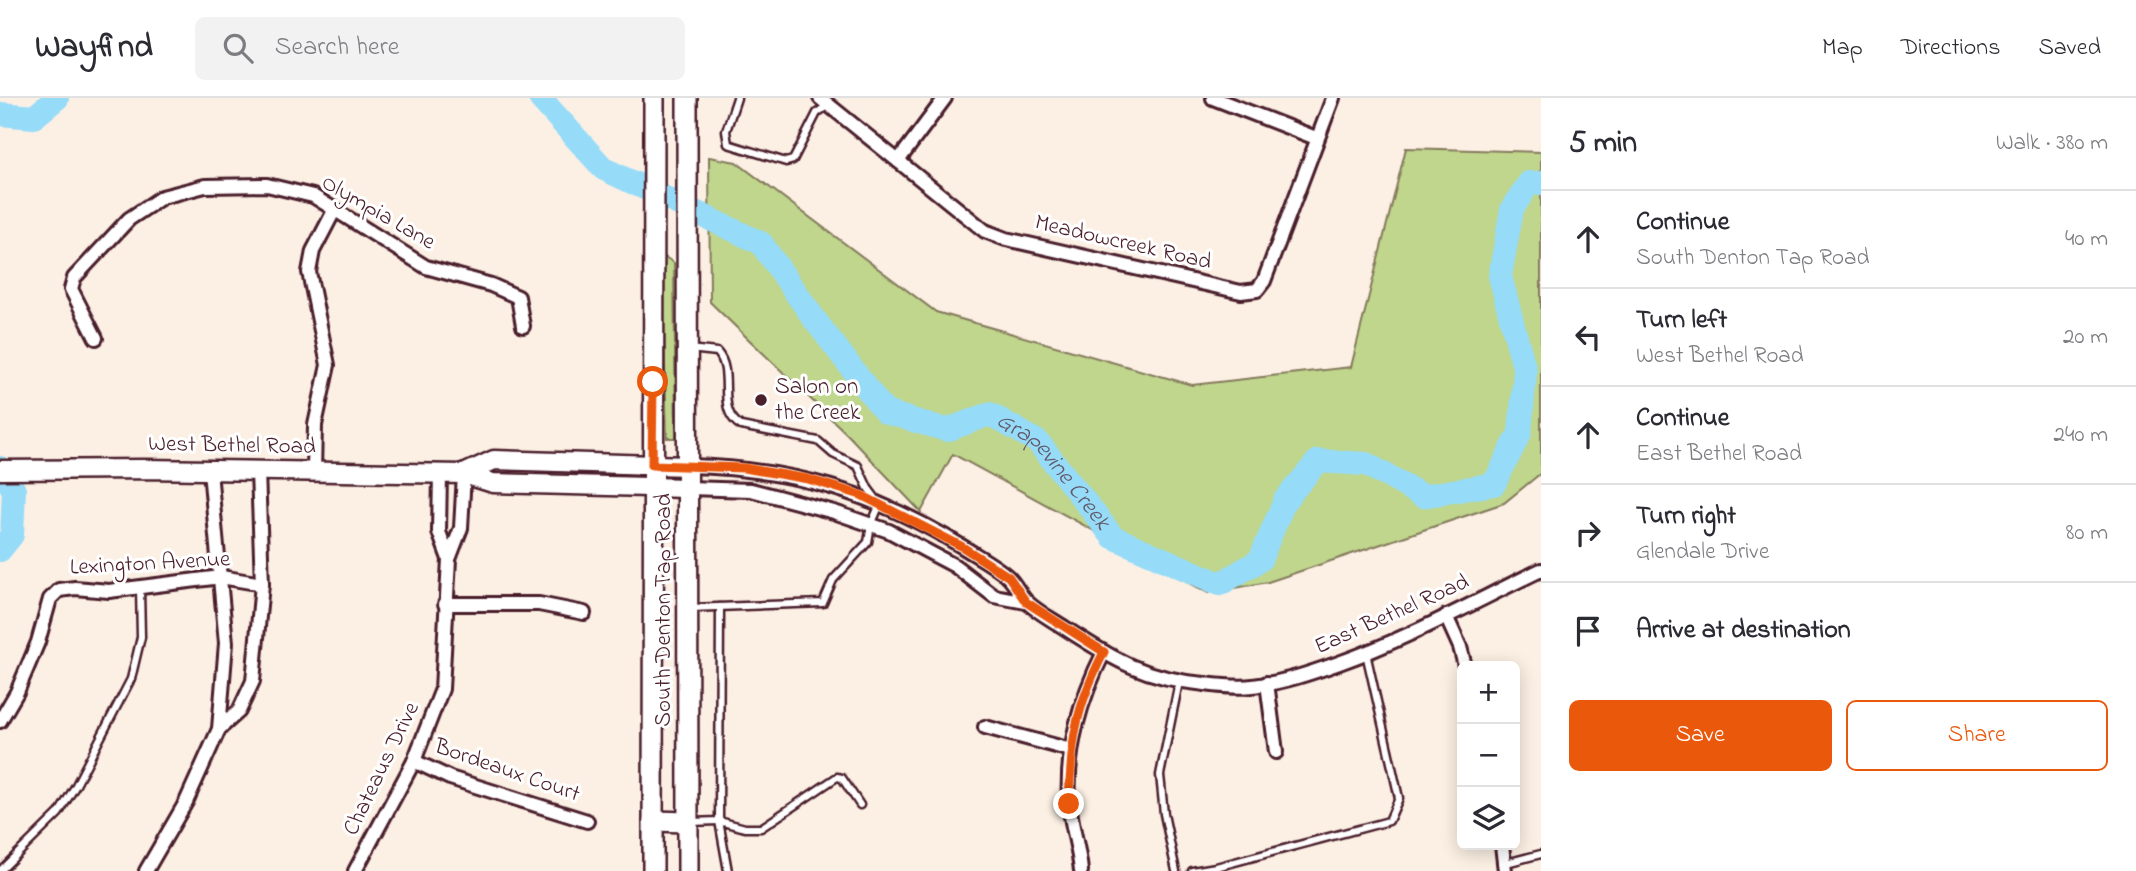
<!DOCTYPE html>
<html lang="en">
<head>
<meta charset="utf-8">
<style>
	body { margin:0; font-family:"Indie Flower",sans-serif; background:#f2f2f3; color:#2b2b33 }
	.controls { position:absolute; right:21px; bottom:21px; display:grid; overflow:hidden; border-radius:10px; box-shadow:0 4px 18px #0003 }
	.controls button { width:63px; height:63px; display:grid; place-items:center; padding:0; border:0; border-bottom:2px solid #e1e1e2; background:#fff; color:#2b2b33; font:35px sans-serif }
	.stop { position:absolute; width:21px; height:21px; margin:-16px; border:5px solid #ea580c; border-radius:50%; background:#fff }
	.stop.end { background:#ea580c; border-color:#fff; box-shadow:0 2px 7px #0008 }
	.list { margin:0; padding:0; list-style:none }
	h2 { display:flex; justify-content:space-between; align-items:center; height:91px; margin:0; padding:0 28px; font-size:30px }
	h2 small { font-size:23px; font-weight:400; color:#7c7c81 }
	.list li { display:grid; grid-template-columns:46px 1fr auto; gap:21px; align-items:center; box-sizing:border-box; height:98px; padding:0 28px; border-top:2px solid #e1e1e2 }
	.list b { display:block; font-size:26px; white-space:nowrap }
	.list p { margin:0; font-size:23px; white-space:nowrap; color:#7c7c81 }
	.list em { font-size:23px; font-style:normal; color:#7c7c81 }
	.actions { display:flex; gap:14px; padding:21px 28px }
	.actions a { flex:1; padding:16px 0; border:2px solid #ea580c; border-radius:10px; text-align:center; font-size:24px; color:#ea580c }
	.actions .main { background:#ea580c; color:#fff }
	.icon { flex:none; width:38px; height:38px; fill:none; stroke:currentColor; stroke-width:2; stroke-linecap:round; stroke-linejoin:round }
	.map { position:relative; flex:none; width:1541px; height:773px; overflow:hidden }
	header { display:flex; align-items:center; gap:42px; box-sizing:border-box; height:98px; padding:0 35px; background:#fff; border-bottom:2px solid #e1e1e2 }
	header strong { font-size:33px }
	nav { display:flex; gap:38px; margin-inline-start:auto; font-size:24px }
	.search { width:490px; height:63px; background:#f2f2f3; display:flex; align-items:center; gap:18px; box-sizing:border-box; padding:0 24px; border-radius:10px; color:#7c7c81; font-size:26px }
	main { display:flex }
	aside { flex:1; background:#fff }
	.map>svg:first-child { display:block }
	.green { fill:#bfd68c; stroke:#847a5c; stroke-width:2 }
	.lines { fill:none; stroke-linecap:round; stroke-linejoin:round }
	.river { stroke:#96dbf8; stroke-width:24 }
	.service-casing { stroke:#4a1f2b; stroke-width:11 }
	.minor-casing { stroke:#4a1f2b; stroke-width:18 }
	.secondary-casing { stroke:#4a1f2b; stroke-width:23 }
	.primary-casing { stroke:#4a1f2b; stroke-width:24 }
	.service { stroke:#fff; stroke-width:6 }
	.minor { stroke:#fff; stroke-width:12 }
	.secondary { stroke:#fff; stroke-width:18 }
	.primary { stroke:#fff; stroke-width:19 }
	.route { stroke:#ea580c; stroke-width:9 }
	.poi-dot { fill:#4a1f2b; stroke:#fff; stroke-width:2.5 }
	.labels { text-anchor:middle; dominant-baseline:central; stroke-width:6; stroke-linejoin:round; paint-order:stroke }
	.street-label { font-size:23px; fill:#4a1f2b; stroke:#fff }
	.poi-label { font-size:23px; fill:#4a1f2b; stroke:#fff; text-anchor:start }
	.water-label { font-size:24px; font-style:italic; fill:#615768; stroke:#fff }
</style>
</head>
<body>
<header>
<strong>Wayfind</strong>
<div class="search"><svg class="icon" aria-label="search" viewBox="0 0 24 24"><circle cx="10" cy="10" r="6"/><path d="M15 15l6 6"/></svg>Search here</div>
<nav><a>Map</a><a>Directions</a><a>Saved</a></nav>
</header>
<main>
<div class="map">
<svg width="1541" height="773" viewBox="0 0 1541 773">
	<rect width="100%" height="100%" fill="#fcf0e4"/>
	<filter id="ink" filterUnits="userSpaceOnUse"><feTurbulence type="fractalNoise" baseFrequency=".0143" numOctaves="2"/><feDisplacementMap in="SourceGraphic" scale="14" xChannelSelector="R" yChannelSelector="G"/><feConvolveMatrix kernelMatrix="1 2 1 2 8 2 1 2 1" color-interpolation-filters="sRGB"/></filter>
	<g filter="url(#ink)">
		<g class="green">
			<polygon points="1406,50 1541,54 1541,375 1504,405 1268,484 1208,495 953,356 921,414 848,337 710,204 709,59 736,64 936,214 1192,287 1351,269"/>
			<polygon points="662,157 674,165 676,340 667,340"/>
		</g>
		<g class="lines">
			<g class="river">
				<path id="s1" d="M 540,0 L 604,71 L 761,145 L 815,222 L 885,314 L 947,332 L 990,316 L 1038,344 L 1113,439 L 1220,486 L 1260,462 L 1285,402 L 1318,363 L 1366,366 L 1423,398 L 1494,386 L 1520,335 L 1525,273 L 1500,178 L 1512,111 L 1529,85 L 1541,85"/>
				<polyline points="0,16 34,19 57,0"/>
				<polyline points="0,370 14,392 12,437 0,452"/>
			</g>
			<defs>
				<g id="service">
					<polyline points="737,0 726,33 728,46 786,64 793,62 817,15 828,7"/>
					<path d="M 689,251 L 717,254 C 736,275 714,311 741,328 L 818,343 L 833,356 L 858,368 L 868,390 L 880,406 L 871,427 L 868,444 L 833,482 L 823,505 L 690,510"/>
					<polyline points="690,724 719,723 720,509"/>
					<polyline points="1506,765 1541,756"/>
					<polyline points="0,773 59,715 76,687 131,581 141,539 140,490"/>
					<polyline points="728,773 719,723 745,730 761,730 837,679 842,680 860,707"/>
					<polyline points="1176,773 1164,716 1160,677 1179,584"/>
					<polyline points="1192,773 1216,769 1389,723 1399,700 1366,555"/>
				</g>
				<g id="minor">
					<polyline points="820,0 985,133 1006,141 1241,194 1257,192 1264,183 1333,0"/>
					<polyline points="1213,0 1316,40"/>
					<polyline points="898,63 945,0"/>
					<polyline points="96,240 71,191 74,180 129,121 162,99 205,88 267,87 313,98 426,169 491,187 518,199 523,228"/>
					<path d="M 688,368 C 791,370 875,395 963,449 C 977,458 994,467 1007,478 C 1015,485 1019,496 1026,503 C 1037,514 1053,522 1065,530 C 1114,562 1146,581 1205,586 C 1221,588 1237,590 1253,588 C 1282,585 1311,575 1339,565 C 1409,540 1474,504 1541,472"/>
					<polyline points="314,374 315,327 328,267 309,174 313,153 335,111"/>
					<polyline points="440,375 439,434 449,461"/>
					<polyline points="688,390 751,392 834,414 889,433 955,468 994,498 1026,504"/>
					<polyline points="445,506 539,506 584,515"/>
					<polyline points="1446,518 1460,549 1465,568"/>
					<polyline points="1267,585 1276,654"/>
					<polyline points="0,623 17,594 38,544 50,501 59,492 75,490 109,493 221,479 262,486"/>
					<polyline points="985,629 1071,652"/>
					<polyline points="219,631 239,613 253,583 262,486 258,373"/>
					<polyline points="414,663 450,680 587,723"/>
					<polyline points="1502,747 1505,773"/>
					<polyline points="146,773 186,704 219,631 226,545 210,373"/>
					<polyline points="355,773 414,663 442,591 449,461 461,430 464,376"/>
					<path d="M 1081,773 C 1079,750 1071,727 1069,704 C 1066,650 1080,602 1104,554"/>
				</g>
				<g id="secondary">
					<polyline points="0,372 144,371 464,376 493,385 688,390"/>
					<polyline points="464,376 494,362 688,368"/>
				</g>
				<g id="primary">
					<polyline points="687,0 688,773"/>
					<polyline points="653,723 688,724"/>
					<polyline points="653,773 654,0"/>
				</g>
			</defs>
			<use href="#service" class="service-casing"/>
			<use href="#minor" class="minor-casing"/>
			<use href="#secondary" class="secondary-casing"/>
			<use href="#primary" class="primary-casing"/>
			<use href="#service" class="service"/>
			<use href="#minor" class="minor"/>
			<use href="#secondary" class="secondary"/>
			<use href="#primary" class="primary"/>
		</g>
	</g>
	<g class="lines" filter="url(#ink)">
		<path class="route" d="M 653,284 L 652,367 L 744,370 L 808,381 L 861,397 L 961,448 L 1009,479 L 1026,504 L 1104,554 C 1075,611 1071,643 1069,706"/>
	</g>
	<circle class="poi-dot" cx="761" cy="302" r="7"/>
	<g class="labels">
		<g class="street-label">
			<text transform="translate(378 115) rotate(30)">Olympia Lane</text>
			<text transform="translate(1123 145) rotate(13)">Meadowcreek Road</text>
			<text transform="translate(232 348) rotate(1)">West Bethel Road</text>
			<text transform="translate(150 466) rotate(-3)">Lexington Avenue</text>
			<text transform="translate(664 512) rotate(-90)">South Denton Tap Road</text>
			<text transform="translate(1392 517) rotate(-24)">East Bethel Road</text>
			<text transform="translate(382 671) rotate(-64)">Chateaus Drive</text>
			<text transform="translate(507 673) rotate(19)">Bordeaux Court</text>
		</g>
		<g class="poi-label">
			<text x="775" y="289">Salon on<tspan x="775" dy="26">the Creek</tspan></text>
		</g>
		<g class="water-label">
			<text stroke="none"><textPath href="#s1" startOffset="676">Grapevine Creek</textPath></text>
		</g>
	</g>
</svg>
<div class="controls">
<button>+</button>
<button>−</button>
<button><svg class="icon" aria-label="layers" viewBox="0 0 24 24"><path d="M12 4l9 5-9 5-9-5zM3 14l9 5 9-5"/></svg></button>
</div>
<div class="stop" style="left:653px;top:284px"></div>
<div class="stop end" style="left:1069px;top:706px"></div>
</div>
<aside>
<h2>5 min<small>Walk · 380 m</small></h2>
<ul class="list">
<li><svg class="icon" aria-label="ahead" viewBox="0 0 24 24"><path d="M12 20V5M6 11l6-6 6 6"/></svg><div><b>Continue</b><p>South Denton Tap Road</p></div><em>40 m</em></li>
<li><svg class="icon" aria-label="left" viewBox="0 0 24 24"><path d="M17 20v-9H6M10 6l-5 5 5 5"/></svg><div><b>Turn left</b><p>West Bethel Road</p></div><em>20 m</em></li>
<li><svg class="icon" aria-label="ahead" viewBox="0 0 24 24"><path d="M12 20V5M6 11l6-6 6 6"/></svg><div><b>Continue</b><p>East Bethel Road</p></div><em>240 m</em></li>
<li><svg class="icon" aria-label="right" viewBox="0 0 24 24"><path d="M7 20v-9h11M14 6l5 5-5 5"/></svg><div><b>Turn right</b><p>Glendale Drive</p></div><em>80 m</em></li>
<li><svg class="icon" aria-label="arrive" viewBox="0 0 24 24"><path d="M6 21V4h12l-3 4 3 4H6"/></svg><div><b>Arrive at destination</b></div></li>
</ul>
<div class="actions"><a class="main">Save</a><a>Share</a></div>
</aside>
</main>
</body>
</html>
